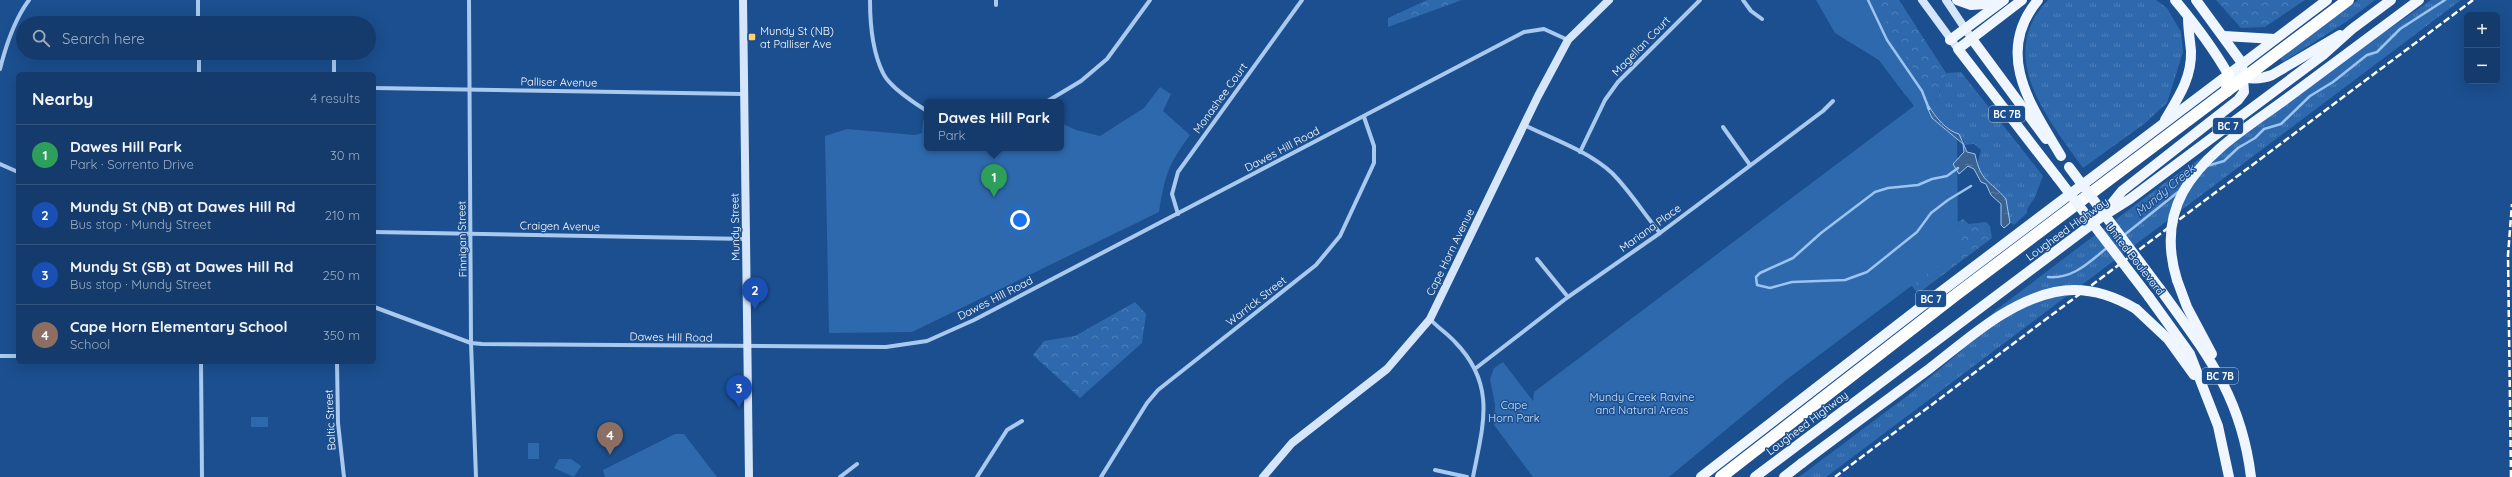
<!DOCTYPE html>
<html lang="en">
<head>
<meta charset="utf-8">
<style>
	body { margin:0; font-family:Quicksand,sans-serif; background:#214673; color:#f1f3f6 }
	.controls { position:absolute; right:12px; top:12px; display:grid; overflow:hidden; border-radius:6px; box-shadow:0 4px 16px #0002 }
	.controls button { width:36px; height:36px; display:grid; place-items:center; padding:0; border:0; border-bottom:1px solid #33557e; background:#143b6b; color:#f1f3f6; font:20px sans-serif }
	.you { position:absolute; left:1020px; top:220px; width:14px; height:14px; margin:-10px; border:3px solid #fff; border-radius:50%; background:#1a73e8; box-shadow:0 0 0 6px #1a73e833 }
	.badge { display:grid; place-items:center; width:26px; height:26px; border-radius:50%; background:#ffd166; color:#fff; font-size:13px; font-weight:700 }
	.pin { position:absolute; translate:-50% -33px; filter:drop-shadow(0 1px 2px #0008) }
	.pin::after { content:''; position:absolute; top:21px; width:14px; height:12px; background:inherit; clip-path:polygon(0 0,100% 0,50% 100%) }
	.popup { position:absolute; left:924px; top:99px; width:140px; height:52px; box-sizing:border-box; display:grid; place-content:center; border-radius:6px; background:#143b6b; filter:drop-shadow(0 1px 3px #0005); font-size:13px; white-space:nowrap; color:#9dadc1 }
	.popup b { font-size:15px; color:#f1f3f6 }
	.popup::after { content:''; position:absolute; left:50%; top:100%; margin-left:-8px; border:8px solid transparent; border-top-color:#143b6b }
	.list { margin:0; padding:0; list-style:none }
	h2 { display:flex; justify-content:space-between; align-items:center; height:52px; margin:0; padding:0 16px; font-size:17px }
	h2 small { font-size:13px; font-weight:400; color:#9dadc1 }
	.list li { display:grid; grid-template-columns:26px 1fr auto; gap:12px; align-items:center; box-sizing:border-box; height:60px; padding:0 16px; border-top:1px solid #33557e }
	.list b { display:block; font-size:15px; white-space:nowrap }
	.list p { margin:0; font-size:13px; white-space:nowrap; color:#9dadc1 }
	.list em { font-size:13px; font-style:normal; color:#9dadc1 }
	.icon { flex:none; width:22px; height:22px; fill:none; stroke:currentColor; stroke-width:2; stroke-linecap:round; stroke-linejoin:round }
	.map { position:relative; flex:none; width:2512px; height:477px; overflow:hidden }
	.search { position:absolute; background:#143b6b; box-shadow:0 4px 16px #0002; left:16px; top:16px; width:360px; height:44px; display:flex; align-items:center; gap:10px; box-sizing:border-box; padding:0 14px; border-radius:22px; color:#9dadc1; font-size:15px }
	.panel { position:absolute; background:#143b6b; box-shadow:0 4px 16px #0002; left:16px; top:72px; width:360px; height:292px; border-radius:6px }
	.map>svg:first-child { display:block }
	.grass { fill:url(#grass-tufts) }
	.forest { fill:url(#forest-crowns) }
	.park { fill:#2e69ad }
	.water { fill:url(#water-ripples); stroke:#9cc4f0 }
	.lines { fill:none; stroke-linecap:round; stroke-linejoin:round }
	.stream { stroke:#9cc4f0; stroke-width:2.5 }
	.street { stroke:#a9c9ee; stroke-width:4 }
	.secondary { stroke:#d6e6fa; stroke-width:8 }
	.primary { stroke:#f0f6ff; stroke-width:10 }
	.highway { stroke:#fff; stroke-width:12 }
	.rail { stroke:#fff; stroke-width:2.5; stroke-dasharray:7 3; stroke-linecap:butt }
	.primary-bridge { stroke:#f0f6ff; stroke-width:10 }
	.poi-dot { fill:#ffd166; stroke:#1b4f8f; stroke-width:1.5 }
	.labels { text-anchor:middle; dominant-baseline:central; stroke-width:3; stroke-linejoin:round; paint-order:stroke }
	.shield { fill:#1b4f8f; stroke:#bbcadd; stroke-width:1 }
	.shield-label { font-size:10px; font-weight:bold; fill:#fff }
	.poi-label { font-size:11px; fill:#fff; stroke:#1b4f8f; text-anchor:start }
	.street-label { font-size:11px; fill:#fff; stroke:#1b4f8f }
	.park-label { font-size:11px; fill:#cfe3fa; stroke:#1b4f8f }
	.water-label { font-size:12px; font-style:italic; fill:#b5d3f5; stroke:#1b4f8f }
</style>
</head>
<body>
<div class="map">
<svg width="2512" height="477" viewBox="0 0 2512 477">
	<defs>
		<pattern id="grass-tufts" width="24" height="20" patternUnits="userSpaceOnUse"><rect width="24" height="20" fill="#2e69ad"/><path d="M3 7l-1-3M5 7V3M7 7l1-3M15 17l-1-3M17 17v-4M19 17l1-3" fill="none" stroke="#4d80b9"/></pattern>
		<pattern id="forest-crowns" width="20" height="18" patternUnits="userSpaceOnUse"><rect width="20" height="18" fill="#2e69ad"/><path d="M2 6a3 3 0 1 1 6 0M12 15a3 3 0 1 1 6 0" fill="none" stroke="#4d80b9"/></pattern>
		<pattern id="water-ripples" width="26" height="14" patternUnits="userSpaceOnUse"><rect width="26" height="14" fill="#3c6290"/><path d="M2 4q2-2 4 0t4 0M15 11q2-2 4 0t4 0" fill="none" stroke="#597aa1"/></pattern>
	</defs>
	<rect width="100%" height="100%" fill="#1b4f8f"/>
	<g class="grass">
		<path d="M 2048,0 L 2156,0 L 2167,8 L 2181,32 L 2183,52 L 2167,103 L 2144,124 L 2083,168 C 2049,120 1994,56 2048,0 Z"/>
		<polygon points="2358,0 2375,0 2346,22 2283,62 2280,58"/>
		<polygon points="2431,0 2461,0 1826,477 1799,477 1911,393 1961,351 1996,310 2083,244 2163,184"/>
		<path d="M 1961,72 L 2043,176 L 2035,197 L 2027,209 L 2027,213 L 2014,225 L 2008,221 C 2006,191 2001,198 1984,179 C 1981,176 1979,170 1977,165 L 1981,150 L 1974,144 L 1964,145 L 1964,141 L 1952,132 L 1937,100 L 1946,73 Z"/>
	</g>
	<g class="forest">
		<polygon points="1427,0 1462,0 1388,27 1388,18"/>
		<polygon points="1821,0 1899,0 1946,73 1937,100 1906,96 1879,60 1837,34"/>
		<polygon points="2216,0 2305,0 2265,27 2241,28"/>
		<polygon points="1963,219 1969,224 1986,222 1990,226 1992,238 1920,292 1916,291 1910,284 1952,225"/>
		<polygon points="1135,302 1146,314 1142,343 1080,398 1033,355 1044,341 1075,336"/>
	</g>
	<g class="park">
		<polygon points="1816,0 1874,0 1910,64 1957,126 1958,251 1786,380 1669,477 1533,477 1494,425 1495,405 1490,379 1494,368 1503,362 1533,401 1534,392 1914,106 1879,60 1835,33"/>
		<path d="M 1160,87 L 1171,94 L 1163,111 L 1190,135 C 1168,165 1165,175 1159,212 L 912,332 L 829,333 L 825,136 L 847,129 L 915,135 L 922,133 L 923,120 L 927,122 L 927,148 L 1061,148 L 1061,123 L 1076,130 L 1100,136 L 1144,108 Z"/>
		<rect x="251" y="417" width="17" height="10"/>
		<polygon points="675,434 684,434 717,477 605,477 603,470"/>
		<rect x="528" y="443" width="11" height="16"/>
		<polygon points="559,459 571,459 581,466 574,477 554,468"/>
	</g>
	<path class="water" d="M 1929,106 C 1935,117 1947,131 1959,134 L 1967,152 L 1975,154 C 1981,183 1989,179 2006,199 L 2010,223 L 2004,228 L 2001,225 L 2001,204 L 1991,195 L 1986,184 L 1981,182 L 1974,169 L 1968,166 L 1959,174 L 1953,164 L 1964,152 L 1963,144 L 1932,118 L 1927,107 Z"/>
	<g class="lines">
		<g class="stream">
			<polyline points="1868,0 1887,40 1922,91 1929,109"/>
			<polyline points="2207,166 2224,161 2238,148 2255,138 2264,129 2281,124 2310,96 2333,82 2367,55 2377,52 2400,29 2445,0"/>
			<polyline points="1958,168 1947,176 1932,179 1918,185 1888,188 1875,192 1821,233 1793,258 1760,273 1756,277 1757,285 1770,288 1792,282 1845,280 1867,272 1917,232 1931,213 1948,200 1971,186"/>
			<polyline points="2123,236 2178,192"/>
			<path d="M 2048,277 C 2074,279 2089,262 2108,247"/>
		</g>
		<g class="street">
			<polyline points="198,0 198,23"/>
			<polyline points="469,0 471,343 476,477"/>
			<path d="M 870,0 C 870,24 872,51 883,73 C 889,86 914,103 927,111"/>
			<polyline points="996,0 996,5"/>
			<polyline points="1743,0 1751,11 1762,19"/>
			<polyline points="334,23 334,18"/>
			<polyline points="199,53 199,74"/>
			<polyline points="334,53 334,74"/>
			<path d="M 0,69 C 6,45 14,20 29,0"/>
			<polyline points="374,88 744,94"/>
			<polyline points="1046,102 1081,81 1107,59 1150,0"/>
			<path d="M 1524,125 C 1553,139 1588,151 1612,173 C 1630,191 1644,214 1660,233"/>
			<polyline points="1723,127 1750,165"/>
			<polyline points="1580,152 1605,100 1618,82 1700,0"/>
			<polyline points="0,164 18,172"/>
			<polyline points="1178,214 1172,194 1178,172 1302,0"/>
			<polyline points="374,232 746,239"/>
			<polyline points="1537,259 1568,297"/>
			<polyline points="374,307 471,343 482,344 886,347 927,341 974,320 1524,32 1544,29 1568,40"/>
			<path d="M 1430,319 C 1438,328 1447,333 1455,342 C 1497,385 1483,425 1473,477"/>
			<polyline points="0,356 18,356"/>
			<polyline points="201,362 202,477"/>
			<polyline points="337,362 338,423 344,477"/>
			<polyline points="1476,368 1568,297 1660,233 1823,111 1833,101"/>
			<polyline points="1435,470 1467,477"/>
			<polyline points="840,477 857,464"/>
			<polyline points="977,477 1007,430 1022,421"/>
			<polyline points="1101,477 1147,403 1158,390 1316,265 1340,236 1374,163 1374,146 1364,117"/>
		</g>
		<g class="secondary">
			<polyline points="743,0 749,477"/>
			<polyline points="1922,0 1958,49"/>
			<polyline points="1946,0 1972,39"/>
			<polyline points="1263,477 1292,443 1387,369 1430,319 1538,96 1568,40 1609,0"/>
		</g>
		<g class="primary">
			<polyline points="1957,0 1971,5 1999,3"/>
			<polyline points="2022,0 1958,49 2057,177"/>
			<path d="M 2038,0 C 1993,54 2032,107 2061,156"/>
			<path d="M 2175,0 C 2195,24 2212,46 2228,74 C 2243,78 2257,81 2272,75 L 2340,35"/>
			<polyline points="2224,36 2275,39"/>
			<polyline points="1972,39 2046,139"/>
			<polyline points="1950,40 2004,0"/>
			<path d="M 2165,120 C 2178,98 2192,78 2191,51 C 2190,40 2188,29 2188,17"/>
			<polyline points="2105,212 2122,191 2238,100 2244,92 2242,63 2196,0"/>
			<polyline points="2177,280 2187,307 2212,354"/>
			<path d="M 2160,289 C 2206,353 2241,395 2251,477"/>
			<polyline points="2149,297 2190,354 2218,426 2229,477"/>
			<polyline points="2136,309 2168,339 2194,375"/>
			<polyline points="1701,477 1922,306 2327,0"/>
			<polyline points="1755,477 2100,218 2130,199 2323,55 2352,29 2391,0"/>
			<polyline points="1784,477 1802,463"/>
		</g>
		<g class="highway">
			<polyline points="2227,91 2228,74"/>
			<polyline points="1721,477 1957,294 2348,0"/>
		</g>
		<g class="rail">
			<polyline points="1835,477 2473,0"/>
			<polyline points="2511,477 2508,255 2512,204"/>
		</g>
		<g class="primary-bridge">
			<polyline points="2069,167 2160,289"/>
			<polyline points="2057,177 2149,297"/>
			<path d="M 2177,280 C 2168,251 2168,220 2183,192 C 2206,150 2253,124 2290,96 C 2333,64 2376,32 2419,0"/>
			<path d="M 1802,463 C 1844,431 1887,400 1929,369 C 1967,340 2007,302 2055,292 C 2084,286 2111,294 2136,309"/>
		</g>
	</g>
	<rect class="poi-dot" x="748" y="33" width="8" height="8" rx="2"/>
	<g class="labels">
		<g class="shield">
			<rect x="1989" y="106" width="36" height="16" rx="3"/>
			<rect x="2213" y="118" width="30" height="16" rx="3"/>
			<rect x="1916" y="291" width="30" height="16" rx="3"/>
			<rect x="2202" y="368" width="36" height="16" rx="3"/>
		</g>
		<g class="shield-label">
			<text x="2007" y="114">BC 7B</text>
			<text x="2228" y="126">BC 7</text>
			<text x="1931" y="299">BC 7</text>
			<text x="2220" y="376">BC 7B</text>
		</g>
		<g class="poi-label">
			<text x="760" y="31">Mundy St (NB)<tspan x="760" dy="13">at Palliser Ave</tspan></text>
		</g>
		<g class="street-label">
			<text transform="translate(1641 46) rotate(-46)">Magellan Court</text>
			<text transform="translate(559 82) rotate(1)">Palliser Avenue</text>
			<text transform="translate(1220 98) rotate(-54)">Monashee Court</text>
			<text transform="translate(1282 149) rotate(-28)">Dawes Hill Road</text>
			<text transform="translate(560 226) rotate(1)">Craigen Avenue</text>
			<text transform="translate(735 227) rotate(-91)">Mundy Street</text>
			<text transform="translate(1650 228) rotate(-36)">Mariana Place</text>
			<text transform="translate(2067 229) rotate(-36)">Lougheed Highway</text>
			<text transform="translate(462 239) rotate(-91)">Finnigan Street</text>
			<text transform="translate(1450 252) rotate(-64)">Cape Horn Avenue</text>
			<text transform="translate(2135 259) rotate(52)">United Boulevard</text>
			<text transform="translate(995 298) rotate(-27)">Dawes Hill Road</text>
			<text transform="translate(1256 301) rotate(-38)">Warrick Street</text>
			<text transform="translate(671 337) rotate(1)">Dawes Hill Road</text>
			<text transform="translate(330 420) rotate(-93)">Baltic Street</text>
			<text transform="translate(1807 423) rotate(-37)">Lougheed Highway</text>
		</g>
		<g class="park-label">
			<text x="1642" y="397">Mundy Creek Ravine<tspan x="1642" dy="13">and Natural Areas</tspan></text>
			<text x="1514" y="405">Cape<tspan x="1514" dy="13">Horn Park</tspan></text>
		</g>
		<g class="water-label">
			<text transform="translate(2165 190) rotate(-40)">Mundy Creek</text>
		</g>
	</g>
</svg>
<div class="controls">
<button>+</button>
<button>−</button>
</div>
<div class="you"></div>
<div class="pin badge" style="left:994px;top:197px;background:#2e9e5b">1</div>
<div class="popup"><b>Dawes Hill Park</b>Park</div>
<div class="pin badge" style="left:755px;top:310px;background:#1a4fb4">2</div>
<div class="pin badge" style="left:739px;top:408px;background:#1a4fb4">3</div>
<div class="pin badge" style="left:610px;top:455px;background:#8d6e63">4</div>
<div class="search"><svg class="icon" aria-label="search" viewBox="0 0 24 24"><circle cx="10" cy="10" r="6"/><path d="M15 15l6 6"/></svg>Search here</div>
<section class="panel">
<h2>Nearby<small>4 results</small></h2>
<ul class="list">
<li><span class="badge" style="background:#2e9e5b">1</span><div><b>Dawes Hill Park</b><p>Park · Sorrento Drive</p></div><em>30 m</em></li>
<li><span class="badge" style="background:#1a4fb4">2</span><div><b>Mundy St (NB) at Dawes Hill Rd</b><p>Bus stop · Mundy Street</p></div><em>210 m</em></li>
<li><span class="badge" style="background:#1a4fb4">3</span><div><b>Mundy St (SB) at Dawes Hill Rd</b><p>Bus stop · Mundy Street</p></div><em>250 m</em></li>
<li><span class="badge" style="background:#8d6e63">4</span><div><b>Cape Horn Elementary School</b><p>School</p></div><em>350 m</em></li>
</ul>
</section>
</div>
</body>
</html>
